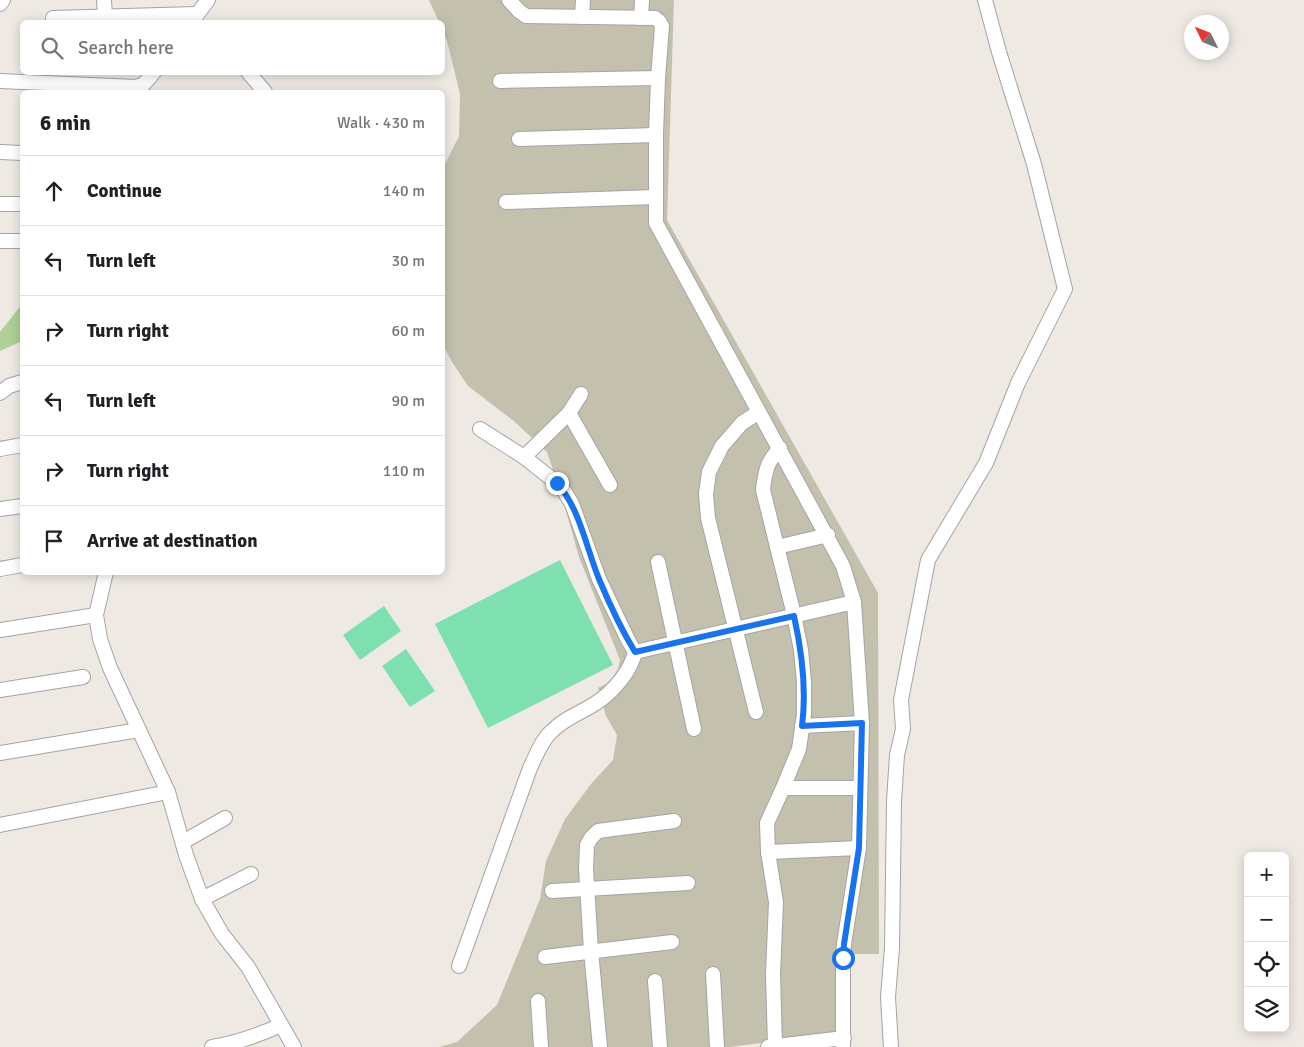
<!DOCTYPE html>
<html lang="en">
<head>
<meta charset="utf-8">
<style>
	body { margin:0; font-family:Signika,sans-serif; background:#f6f6f6; color:#202124 }
	.controls { position:absolute; right:15px; bottom:15px; display:grid; overflow:hidden; border-radius:8px; box-shadow:0 2px 12px #0003 }
	.controls button { width:45px; height:45px; display:grid; place-items:center; padding:0; border:0; border-bottom:1px solid #e0e0e0; background:#fff; color:#202124; font:25px sans-serif }
	.compass { position:absolute; left:1184px; top:15px; width:45px; height:45px; border-radius:50%; background:#fff; box-shadow:0 2px 12px #0003; rotate:313deg }
	.stop { position:absolute; width:15px; height:15px; margin:-11px; border:4px solid #1a73e8; border-radius:50%; background:#fff }
	.stop.end { background:#1a73e8; border-color:#fff; box-shadow:0 1px 5px #0008 }
	.list { margin:0; padding:0; list-style:none }
	h2 { display:flex; justify-content:space-between; align-items:center; height:65px; margin:0; padding:0 20px; font-size:21px }
	h2 small { font-size:16px; font-weight:400; color:#757577 }
	.list li { display:grid; grid-template-columns:32px 1fr auto; gap:15px; align-items:center; box-sizing:border-box; height:70px; padding:0 20px; border-top:1px solid #e0e0e0 }
	.list b { display:block; font-size:19px; white-space:nowrap }
	.list em { font-size:16px; font-style:normal; color:#757577 }
	.icon { flex:none; width:28px; height:28px; fill:none; stroke:currentColor; stroke-width:2; stroke-linecap:round; stroke-linejoin:round }
	.map { position:relative; flex:none; width:1304px; height:1047px; overflow:hidden }
	.search { position:absolute; background:#fff; box-shadow:0 2px 12px #0003; left:20px; top:20px; width:425px; height:55px; display:flex; align-items:center; gap:12px; box-sizing:border-box; padding:0 18px; border-radius:8px; color:#757577; font-size:19px }
	.panel { position:absolute; background:#fff; box-shadow:0 2px 12px #0003; left:20px; top:90px; width:425px; height:485px; border-radius:8px }
	.map>svg:first-child { display:block }
	.construction { fill:#c3c1ae }
	.forest { fill:#aecf96 }
	.pitch { fill:#7ee0ae }
	.lines { fill:none; stroke-linecap:round; stroke-linejoin:round }
	.street-casing { stroke:#a4a4a4; stroke-width:16 }
	.street { stroke:#fff; stroke-width:14 }
	.route { stroke:#1a73e8; stroke-width:6 }
</style>
</head>
<body>
<div class="map">
<svg width="1304" height="1047" viewBox="0 0 1304 1047">
	<rect width="100%" height="100%" fill="#efe9e3"/>
	<polygon class="construction" points="429,0 674,0 667,220 878,593 879,954 836,954 836,1033 730,1047 439,1047 457,1042 497,1005 540,899 546,861 565,819 591,784 613,760 617,735 606,716 598,688 606,684 613,677 618,669 620,660 579,557 563,500 547,452 515,422 468,386 452,362 443,345 443,168 459,136 460,94 447,41 443,31 442,22 439,22"/>
	<polygon class="forest" points="22,304 22,341 0,351 0,332"/>
	<g class="pitch">
		<polygon points="560,560 613,665 488,728 435,624"/>
		<polygon points="384,606 401,631 360,660 343,635"/>
		<polygon points="406,649 435,691 410,707 382,666"/>
	</g>
	<g class="lines">
		<defs>
			<g id="street">
				<polyline points="104,0 105,17"/>
				<polyline points="509,0 519,11 526,16 655,18 659,21 662,26 658,78 656,135 656,223 843,566 854,602 862,723 859,848 844,944 843,957 843,1047"/>
				<polyline points="0,4 3,0"/>
				<polyline points="582,17 583,0"/>
				<polyline points="53,18 197,14"/>
				<polyline points="641,18 642,0"/>
				<polyline points="193,20 208,0"/>
				<polyline points="248,72 265,92"/>
				<polyline points="0,81 136,87 144,84 154,72"/>
				<polyline points="500,81 658,78"/>
				<polyline points="519,139 656,135"/>
				<polyline points="0,152 22,153"/>
				<polyline points="506,202 656,197"/>
				<polyline points="0,204 22,204"/>
				<polyline points="0,241 22,241"/>
				<polyline points="0,393 9,386 22,382"/>
				<polyline points="569,413 610,485"/>
				<polyline points="0,449 22,445"/>
				<polyline points="524,457 569,413 581,394"/>
				<polyline points="0,509 22,506"/>
				<polyline points="777,547 828,535"/>
				<polyline points="658,562 694,729"/>
				<polyline points="0,569 22,565"/>
				<polyline points="106,572 96,615 100,639 110,668 168,792 186,855 202,899 222,934 248,967 294,1047"/>
				<polyline points="0,630 96,615"/>
				<polyline points="635,652 854,602"/>
				<polyline points="0,690 83,677"/>
				<polyline points="756,712 708,518 706,494 709,472 722,446 742,423 759,412"/>
				<polyline points="802,726 862,723"/>
				<polyline points="0,753 139,730"/>
				<polyline points="783,788 860,788"/>
				<polyline points="0,825 168,792"/>
				<polyline points="183,842 225,818"/>
				<polyline points="768,852 859,848"/>
				<polyline points="552,891 688,883"/>
				<polyline points="202,899 251,874"/>
				<polyline points="545,957 672,942"/>
				<path d="M 459,966 L 530,768 C 536,756 541,741 551,732 C 564,718 581,713 596,703 C 613,692 631,671 635,652 L 628,640 L 599,579 L 572,504 L 564,491 L 557,483 L 524,457 L 480,429"/>
				<polyline points="713,974 717,1047"/>
				<polyline points="655,981 660,1047"/>
				<polyline points="538,1001 541,1047"/>
				<path d="M 775,1046 L 773,974 L 776,902 L 768,852 L 767,823 L 783,788 L 799,749 L 804,714 L 804,682 L 801,650 L 794,615 L 763,490 C 765,471 767,462 780,448"/>
				<path d="M 212,1047 C 236,1043 259,1035 281,1025"/>
				<polyline points="600,1047 591,951 586,868 587,845 591,838 598,831 674,821"/>
				<polyline points="768,1047 844,1038"/>
				<polyline points="891,1047 888,997 892,948 894,801 897,755 903,729 901,700 928,560 986,463 1018,383 1065,289 1034,164 999,52 985,0"/>
			</g>
		</defs>
		<use href="#street" class="street-casing"/>
		<use href="#street" class="street"/>
	</g>
	<g class="lines">
		<path class="route" d="M 557,483 C 580,509 586,547 599,579 C 609,603 621,629 635,652 L 794,616 C 802,652 807,688 802,726 L 862,723 L 859,848 L 844,944 L 843,958"/>
	</g>
</svg>
<div class="controls">
<button>+</button>
<button>−</button>
<button><svg class="icon" aria-label="locate" viewBox="0 0 24 24"><circle cx="12" cy="12" r="6"/><path d="M12 2v4M12 18v4M2 12h4M18 12h4"/></svg></button>
<button><svg class="icon" aria-label="layers" viewBox="0 0 24 24"><path d="M12 4l9 5-9 5-9-5zM3 14l9 5 9-5"/></svg></button>
</div>
<svg class="compass" viewBox="-18 -18 36 36"><path d="M0-13l5 13h-10z" fill="#e53935"/><path d="M0 13l5-13h-10z" fill="#757577"/></svg>
<div class="stop" style="left:843px;top:958px"></div>
<div class="stop end" style="left:557px;top:483px"></div>
<div class="search"><svg class="icon" aria-label="search" viewBox="0 0 24 24"><circle cx="10" cy="10" r="6"/><path d="M15 15l6 6"/></svg>Search here</div>
<section class="panel">
<h2>6 min<small>Walk · 430 m</small></h2>
<ul class="list">
<li><svg class="icon" aria-label="ahead" viewBox="0 0 24 24"><path d="M12 20V5M6 11l6-6 6 6"/></svg><div><b>Continue</b></div><em>140 m</em></li>
<li><svg class="icon" aria-label="left" viewBox="0 0 24 24"><path d="M17 20v-9H6M10 6l-5 5 5 5"/></svg><div><b>Turn left</b></div><em>30 m</em></li>
<li><svg class="icon" aria-label="right" viewBox="0 0 24 24"><path d="M7 20v-9h11M14 6l5 5-5 5"/></svg><div><b>Turn right</b></div><em>60 m</em></li>
<li><svg class="icon" aria-label="left" viewBox="0 0 24 24"><path d="M17 20v-9H6M10 6l-5 5 5 5"/></svg><div><b>Turn left</b></div><em>90 m</em></li>
<li><svg class="icon" aria-label="right" viewBox="0 0 24 24"><path d="M7 20v-9h11M14 6l5 5-5 5"/></svg><div><b>Turn right</b></div><em>110 m</em></li>
<li><svg class="icon" aria-label="arrive" viewBox="0 0 24 24"><path d="M6 21V4h12l-3 4 3 4H6"/></svg><div><b>Arrive at destination</b></div></li>
</ul>
</section>
</div>
</body>
</html>
